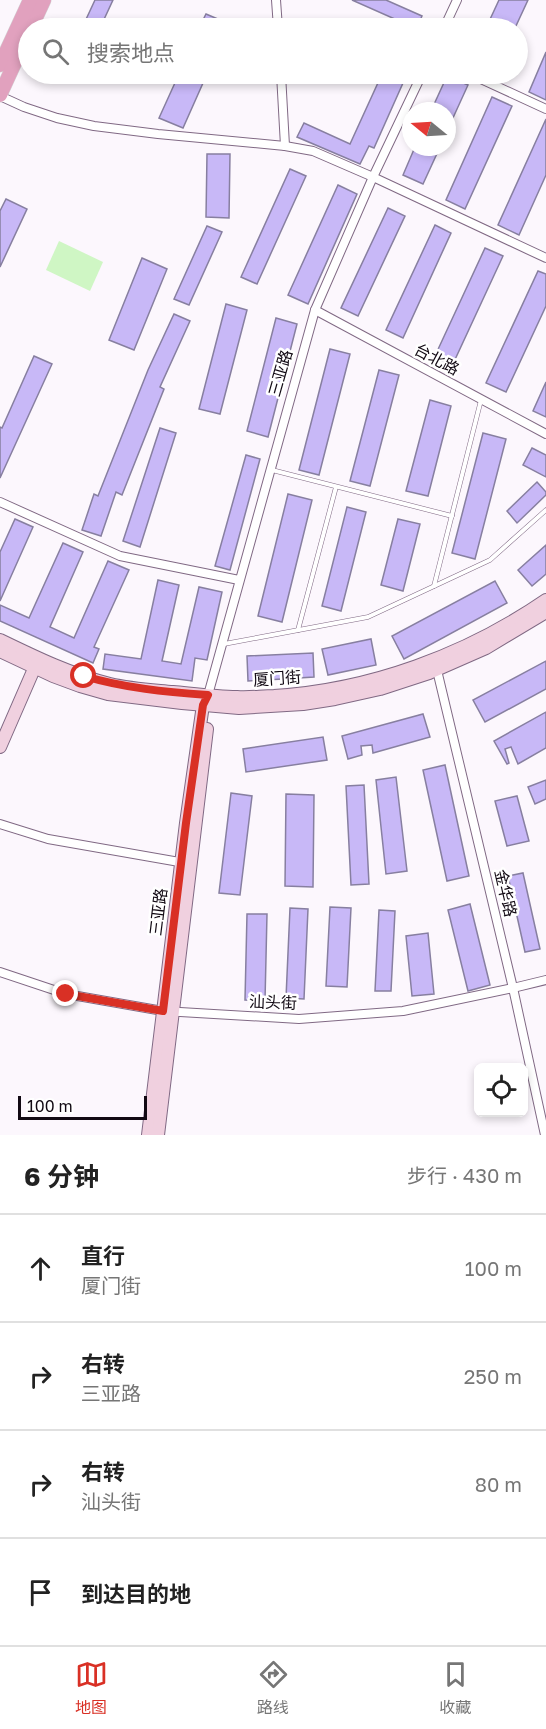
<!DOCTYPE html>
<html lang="zh">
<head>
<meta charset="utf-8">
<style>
	body { margin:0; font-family:"Golos Text","Noto Sans SC",sans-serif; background:#f6f6f6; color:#222 }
	.controls { position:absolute; right:18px; bottom:18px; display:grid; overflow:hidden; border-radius:9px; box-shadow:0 3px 9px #0003 }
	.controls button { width:54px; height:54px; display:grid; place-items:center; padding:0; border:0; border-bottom:2px solid #e0e0e0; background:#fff; color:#222; font:30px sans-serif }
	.compass { position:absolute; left:402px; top:102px; width:54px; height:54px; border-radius:50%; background:#fff; box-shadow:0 3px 9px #0003; rotate:288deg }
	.scale { position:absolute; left:18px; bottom:15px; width:129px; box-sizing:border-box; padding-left:6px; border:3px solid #110913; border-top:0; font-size:16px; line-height:21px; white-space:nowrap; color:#110913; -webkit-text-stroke:4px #fff; paint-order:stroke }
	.stop { position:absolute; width:18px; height:18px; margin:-14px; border:4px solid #d93025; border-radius:50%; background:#fff }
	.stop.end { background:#d93025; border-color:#fff; box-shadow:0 2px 6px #0008 }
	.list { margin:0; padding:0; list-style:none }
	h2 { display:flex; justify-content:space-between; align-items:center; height:78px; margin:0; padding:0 24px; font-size:26px }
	h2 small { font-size:20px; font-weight:400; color:#767676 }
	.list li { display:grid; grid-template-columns:39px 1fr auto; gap:18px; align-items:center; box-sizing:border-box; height:108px; padding:0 24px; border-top:2px solid #e0e0e0 }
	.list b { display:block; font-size:22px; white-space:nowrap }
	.list p { margin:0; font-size:20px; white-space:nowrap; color:#767676 }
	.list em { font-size:20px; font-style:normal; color:#767676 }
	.icon { flex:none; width:33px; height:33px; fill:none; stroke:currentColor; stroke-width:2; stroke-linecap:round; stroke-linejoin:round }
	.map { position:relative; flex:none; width:546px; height:1135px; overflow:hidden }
	.search { position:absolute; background:#fff; box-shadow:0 3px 9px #0003; left:18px; right:18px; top:18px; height:66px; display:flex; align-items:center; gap:15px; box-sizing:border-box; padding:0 21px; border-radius:33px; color:#767676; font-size:22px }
	.sheet { height:510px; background:#fff }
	nav { display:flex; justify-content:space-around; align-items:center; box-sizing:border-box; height:84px; border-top:2px solid #e0e0e0; background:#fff; font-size:16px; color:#767676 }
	nav a { display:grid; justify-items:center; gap:3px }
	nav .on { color:#d93025 }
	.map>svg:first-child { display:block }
	.green { fill:#cff6c4 }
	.building { fill:#c8b8f7; stroke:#877fa0; stroke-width:1.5 }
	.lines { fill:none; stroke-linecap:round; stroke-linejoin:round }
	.lane-casing { stroke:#806984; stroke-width:5 }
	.street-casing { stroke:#806984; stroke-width:10 }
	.secondary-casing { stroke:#806984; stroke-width:14 }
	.primary-casing { stroke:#d4d3d5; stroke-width:15 }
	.lane { stroke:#fff; stroke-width:4 }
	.street { stroke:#fff; stroke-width:8 }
	.secondary { stroke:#f0d0df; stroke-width:12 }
	.primary { stroke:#e1a1be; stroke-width:14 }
	.route { stroke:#d93025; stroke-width:8 }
	.labels { text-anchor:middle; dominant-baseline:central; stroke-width:5; stroke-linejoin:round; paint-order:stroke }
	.street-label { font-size:16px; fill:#110913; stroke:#fff }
</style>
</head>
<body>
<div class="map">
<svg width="546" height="1135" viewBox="0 0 546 1135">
	<rect width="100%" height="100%" fill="#fcf7fd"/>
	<polygon class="green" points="59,241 103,262 90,291 46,270"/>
	<g class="building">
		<polygon points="95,0 113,0 100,28 82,28"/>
		<polygon points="352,0 386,0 422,16 417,28 415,28"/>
		<polygon points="499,0 528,0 515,28 486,28"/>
		<polygon points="206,14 239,28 199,28"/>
		<polygon points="546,52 546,100 529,92"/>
		<polygon points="179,74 207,74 183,128 159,118"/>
		<polygon points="382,74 407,74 374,148 369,146 360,164 297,137 304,123 350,144"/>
		<polygon points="447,76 468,85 447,131 447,111 431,111"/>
		<polygon points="492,97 512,106 465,209 446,200"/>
		<polygon points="546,119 546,175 519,235 498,225"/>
		<polygon points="415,147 440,147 423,184 403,175"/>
		<polygon points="207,154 230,154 229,218 206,217"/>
		<polygon points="290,169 306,176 257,284 241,277"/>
		<polygon points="338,185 357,194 308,304 288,295"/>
		<polygon points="6,199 27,209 0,267 0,211"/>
		<polygon points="388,208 405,216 358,316 341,308"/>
		<polygon points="435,225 451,233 403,338 386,330"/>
		<polygon points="207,226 222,232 189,305 174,299"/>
		<polygon points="485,248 503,256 452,366 434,358"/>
		<polygon points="142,258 167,269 134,350 109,340"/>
		<polygon points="538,271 546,274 546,306 506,392 486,383"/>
		<polygon points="226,304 247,310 220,414 199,409"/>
		<polygon points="174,314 190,321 160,387 164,389 122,495 116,492 101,536 82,530 94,494 98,496 148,370"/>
		<polygon points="276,318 297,324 268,437 247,431"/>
		<polygon points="330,349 350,354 319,475 299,470"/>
		<polygon points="34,356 52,364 0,478 0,427 2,428"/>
		<polygon points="379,370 399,375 370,486 350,481"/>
		<polygon points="546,382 546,417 533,411"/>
		<polygon points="430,400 451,406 428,496 406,491"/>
		<polygon points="160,428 176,433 140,547 123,541"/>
		<polygon points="483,433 506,439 475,559 452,553"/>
		<polygon points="532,448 546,455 546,477 523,465"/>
		<polygon points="246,455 260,459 230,570 215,566"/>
		<polygon points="537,482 546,492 546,495 517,523 507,511"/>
		<polygon points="288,494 312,500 282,622 258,616"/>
		<polygon points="347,507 366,512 341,611 322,606"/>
		<polygon points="15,519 33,527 0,601 0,552"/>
		<polygon points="398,519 420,524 403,591 381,585"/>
		<polygon points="63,543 83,552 50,627 74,638 108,561 129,570 94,647 99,649 93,663 0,621 0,605 29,618"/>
		<polygon points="546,545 546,574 532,586 518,570"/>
		<polygon points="158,580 179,585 162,661 181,664 199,587 222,592 207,660 195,658 192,681 103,669 105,654 141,659"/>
		<polygon points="495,581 507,603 404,659 392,636"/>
		<polygon points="371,639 376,665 328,675 322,649"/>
		<polygon points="313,653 314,677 248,681 247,656"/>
		<polygon points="546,661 546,689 485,722 473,700"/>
		<polygon points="546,712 546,748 518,764 511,747 505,749 509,763 507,764 494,741"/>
		<polygon points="423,714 430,737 373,753 372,745 361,746 362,755 348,759 342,736"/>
		<polygon points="323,737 327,760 246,772 243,749"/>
		<polygon points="445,765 469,876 447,881 423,770"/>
		<polygon points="396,777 407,871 386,874 376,780"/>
		<polygon points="546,780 546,799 535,804 528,787"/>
		<polygon points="364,785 369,884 351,885 346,786"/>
		<polygon points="231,793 252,796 240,895 219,893"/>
		<polygon points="286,794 314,795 313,887 285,886"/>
		<polygon points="517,796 529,841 507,846 495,801"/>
		<polygon points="523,873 540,949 525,952 508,876"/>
		<polygon points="470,904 490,985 468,991 448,910"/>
		<polygon points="330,907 351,908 347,987 326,986"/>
		<polygon points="290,908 308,909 304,999 286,998"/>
		<polygon points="379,910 395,911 391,991 375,991"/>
		<polygon points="247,914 267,914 265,1001 245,1000"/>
		<polygon points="428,933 434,994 412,996 406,936"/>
	</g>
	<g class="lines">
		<defs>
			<g id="lane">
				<polyline points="272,470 452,516"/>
				<polyline points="434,586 481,400"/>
				<polyline points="298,630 336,487"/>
				<polyline points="224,644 368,617 490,560 546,510"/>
			</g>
			<g id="street">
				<polyline points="276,0 278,28"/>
				<polyline points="444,28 457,0"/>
				<polyline points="281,74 285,146"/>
				<polyline points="470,74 546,109"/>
				<polyline points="0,96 24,107 57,118 94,126 158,134 285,146 313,151 373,177 546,258"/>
				<polyline points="315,310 546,434"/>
				<polyline points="0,502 120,556 239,580"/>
				<polyline points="436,666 513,988 545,1135"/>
				<polyline points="208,695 315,310 373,177 422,74"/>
				<polyline points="0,824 48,839 185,863"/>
				<polyline points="0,972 66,994 163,1011 299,1019 403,1011 513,988 546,980"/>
			</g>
			<g id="secondary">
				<path d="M 0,640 C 35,657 72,675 110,684 C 131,689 152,690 173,692 C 194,694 216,697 237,697 C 249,698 262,696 274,696 C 370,690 466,655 546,600"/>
				<polyline points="0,651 53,676 80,686 108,694 182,703 239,708 303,704 335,699 380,689 429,673 486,648 546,612"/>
				<polyline points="0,747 37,662"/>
				<polyline points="148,1135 186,823 203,705 206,699"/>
				<polyline points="158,1135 207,729"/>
			</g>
			<g id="primary">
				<polyline points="31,28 44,0"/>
				<polyline points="0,65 30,0"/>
				<polyline points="0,95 28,34"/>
			</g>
		</defs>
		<use href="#lane" class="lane-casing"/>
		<use href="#street" class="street-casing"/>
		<use href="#secondary" class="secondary-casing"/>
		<use href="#primary" class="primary-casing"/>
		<use href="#lane" class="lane"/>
		<use href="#street" class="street"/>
		<use href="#secondary" class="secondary"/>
		<use href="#primary" class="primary"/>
	</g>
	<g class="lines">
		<path class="route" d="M 66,994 L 163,1011 L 186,823 L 203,705 L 208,695 C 166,692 124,688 84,676"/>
	</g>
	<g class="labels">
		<g class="street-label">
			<text transform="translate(437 359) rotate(28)">台北路</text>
			<text transform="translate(280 373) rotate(-74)">三亚路</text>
			<text transform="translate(277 678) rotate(-4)">厦门街</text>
			<text transform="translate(506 893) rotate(77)">金华路</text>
			<text transform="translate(158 912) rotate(-83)">三亚路</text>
			<text transform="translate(273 1002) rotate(2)">汕头街</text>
		</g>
	</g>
</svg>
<div class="controls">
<button><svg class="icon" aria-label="locate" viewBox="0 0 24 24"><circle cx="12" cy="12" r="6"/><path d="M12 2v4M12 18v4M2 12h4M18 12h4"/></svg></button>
</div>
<svg class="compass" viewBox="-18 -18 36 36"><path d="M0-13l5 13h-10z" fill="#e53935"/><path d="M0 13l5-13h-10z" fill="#767676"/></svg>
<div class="scale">100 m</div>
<div class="stop" style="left:84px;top:676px"></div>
<div class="stop end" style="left:66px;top:994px"></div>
<div class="search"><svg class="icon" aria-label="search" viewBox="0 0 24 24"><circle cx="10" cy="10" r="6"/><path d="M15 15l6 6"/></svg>搜索地点</div>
</div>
<section class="sheet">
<h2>6 分钟<small>步行 · 430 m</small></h2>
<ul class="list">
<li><svg class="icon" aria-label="ahead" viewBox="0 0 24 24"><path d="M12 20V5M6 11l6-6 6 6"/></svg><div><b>直行</b><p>厦门街</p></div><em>100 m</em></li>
<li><svg class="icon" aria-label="right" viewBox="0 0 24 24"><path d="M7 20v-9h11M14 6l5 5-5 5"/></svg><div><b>右转</b><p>三亚路</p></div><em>250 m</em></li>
<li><svg class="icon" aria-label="right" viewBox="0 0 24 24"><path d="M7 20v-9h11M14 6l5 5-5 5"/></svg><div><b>右转</b><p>汕头街</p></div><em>80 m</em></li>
<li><svg class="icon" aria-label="arrive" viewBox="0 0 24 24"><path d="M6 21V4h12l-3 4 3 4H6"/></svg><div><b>到达目的地</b></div></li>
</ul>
</section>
<nav>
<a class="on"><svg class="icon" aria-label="map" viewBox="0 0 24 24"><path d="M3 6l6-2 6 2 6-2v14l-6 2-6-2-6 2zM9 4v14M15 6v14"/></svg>地图</a>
<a><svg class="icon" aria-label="directions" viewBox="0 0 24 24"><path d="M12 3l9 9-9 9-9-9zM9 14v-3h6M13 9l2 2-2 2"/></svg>路线</a>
<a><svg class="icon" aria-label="saved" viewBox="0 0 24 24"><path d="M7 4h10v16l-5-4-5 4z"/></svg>收藏</a>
</nav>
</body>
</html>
